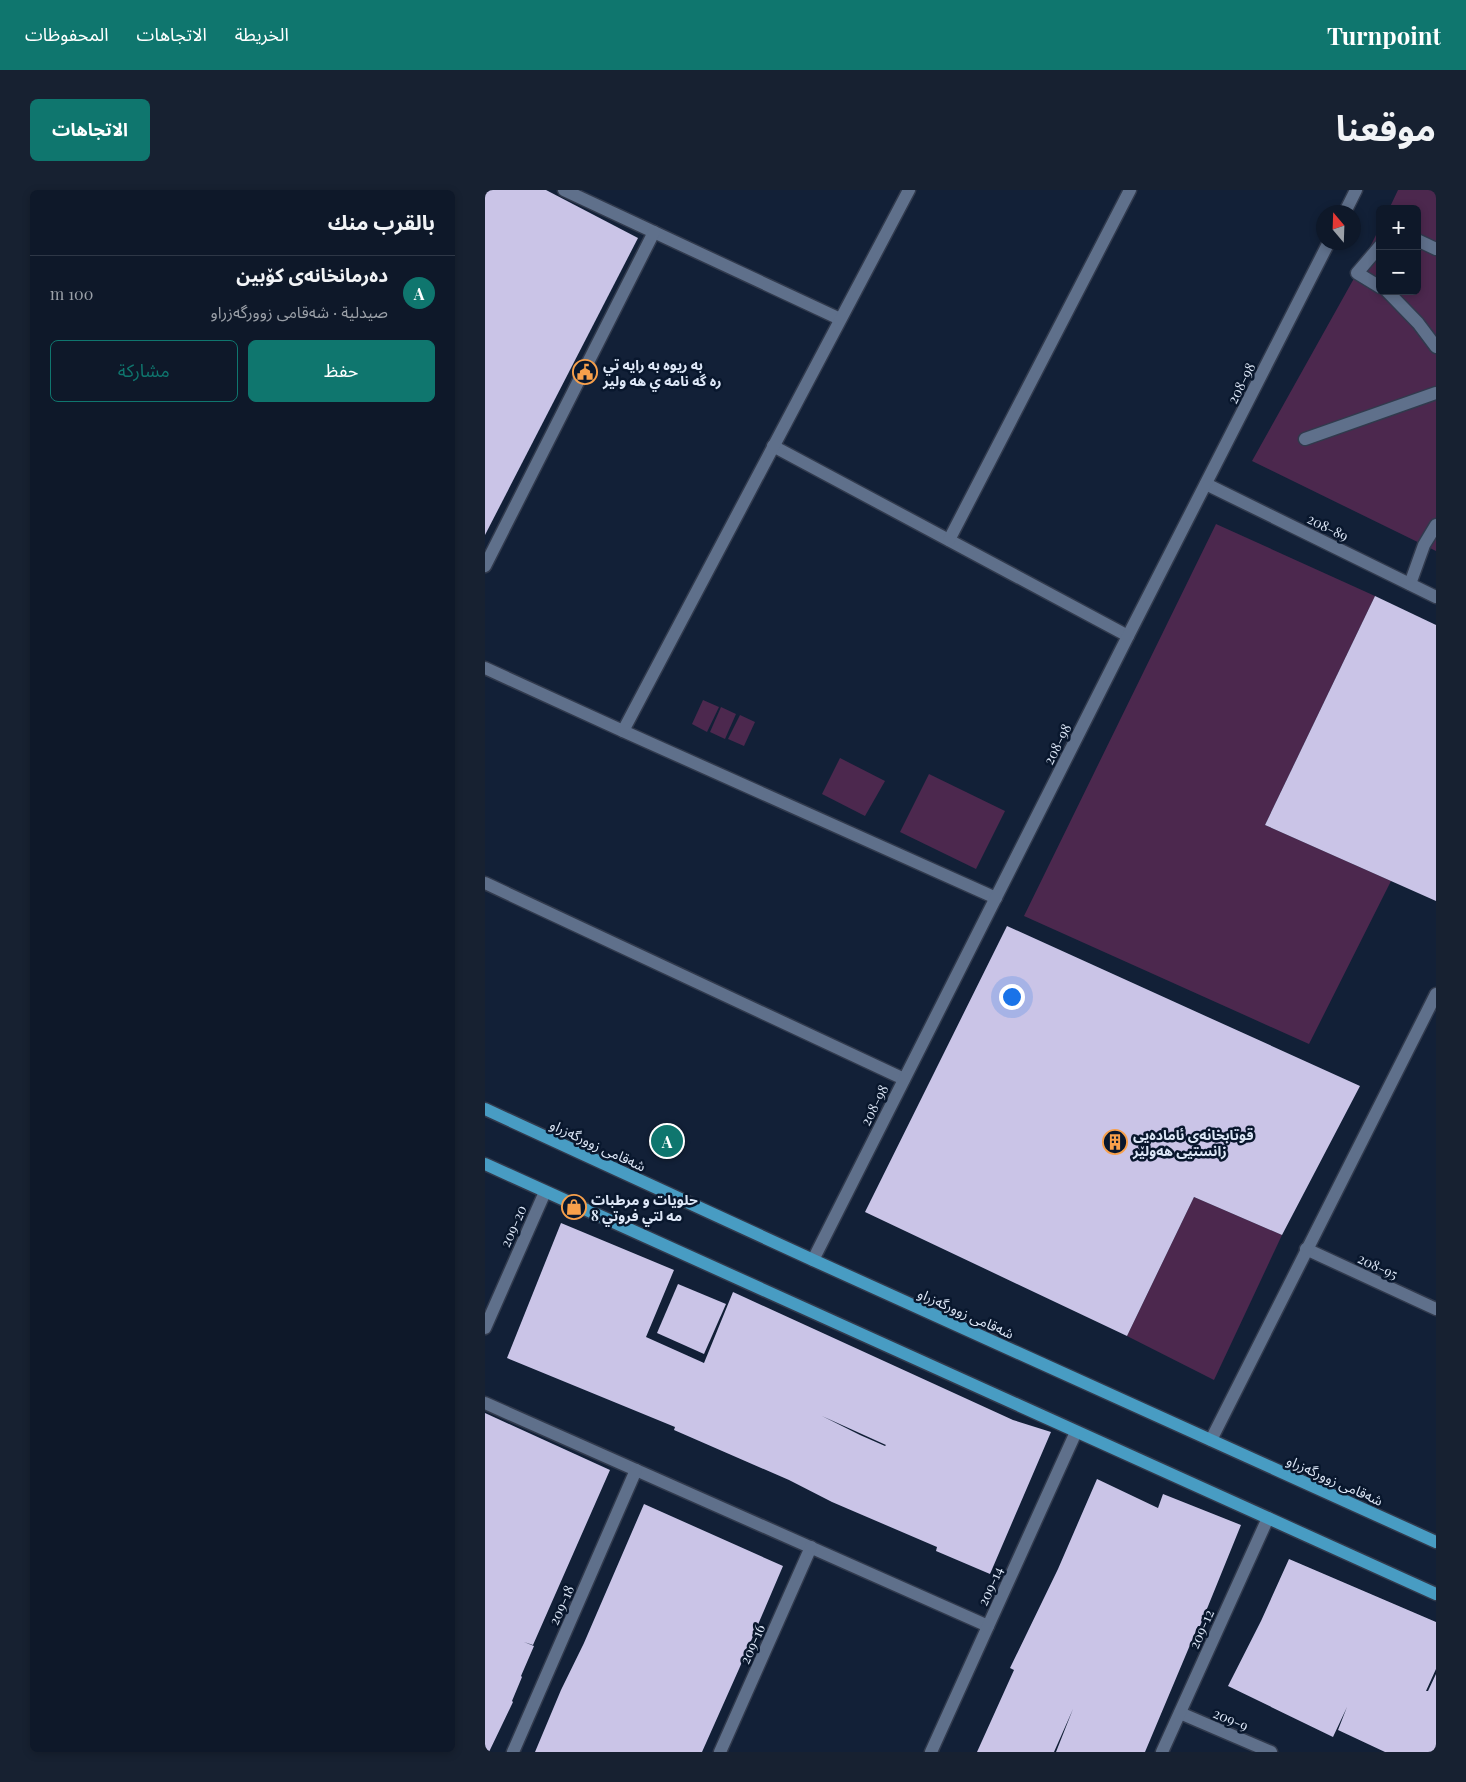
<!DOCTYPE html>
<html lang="ar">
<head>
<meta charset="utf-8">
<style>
	body { margin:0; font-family:"Playfair Display","Noto Sans Arabic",serif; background:#172131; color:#f1f3f6; direction:rtl }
	.controls { position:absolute; right:15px; top:15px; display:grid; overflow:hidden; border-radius:8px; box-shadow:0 2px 8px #0003 }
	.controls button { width:45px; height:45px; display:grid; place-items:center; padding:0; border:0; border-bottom:1px solid #2e3746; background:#0e1829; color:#f1f3f6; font:25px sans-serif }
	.compass { position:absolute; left:831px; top:15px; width:45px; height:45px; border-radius:50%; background:#0e1829; box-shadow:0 2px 8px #0003; rotate:341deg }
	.you { position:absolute; left:526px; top:806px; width:18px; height:18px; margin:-12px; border:4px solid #fff; border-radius:50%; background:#1a73e8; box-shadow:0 0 0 8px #1a73e833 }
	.badge { display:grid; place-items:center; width:32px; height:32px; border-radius:50%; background:#0f766e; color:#fff; font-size:16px; font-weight:700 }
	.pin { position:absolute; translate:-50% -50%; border:2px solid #fff; box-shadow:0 1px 5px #0006 }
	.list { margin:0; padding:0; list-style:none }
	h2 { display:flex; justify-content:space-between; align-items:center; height:65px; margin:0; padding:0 20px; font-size:21px }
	h2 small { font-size:16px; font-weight:400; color:#9ba0a8 }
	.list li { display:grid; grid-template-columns:32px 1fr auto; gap:15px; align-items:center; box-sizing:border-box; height:70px; padding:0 20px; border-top:1px solid #2e3746 }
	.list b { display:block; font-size:19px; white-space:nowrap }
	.list p { margin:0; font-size:16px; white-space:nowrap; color:#9ba0a8 }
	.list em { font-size:16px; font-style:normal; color:#9ba0a8 }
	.actions { display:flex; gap:10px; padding:15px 20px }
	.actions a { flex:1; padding:11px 0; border:1px solid #0f766e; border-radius:8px; text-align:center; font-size:18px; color:#0f766e }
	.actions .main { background:#0f766e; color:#fff }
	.map { position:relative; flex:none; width:951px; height:1562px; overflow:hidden; direction:ltr; border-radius:8px }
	header { display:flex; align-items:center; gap:30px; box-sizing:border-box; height:70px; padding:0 25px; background:#0f766e; color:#fff }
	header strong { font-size:24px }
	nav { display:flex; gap:28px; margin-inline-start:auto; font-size:18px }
	.intro { display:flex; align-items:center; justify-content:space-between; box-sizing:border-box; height:120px; padding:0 30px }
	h1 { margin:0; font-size:35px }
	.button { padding:12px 22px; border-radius:8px; background:#0f766e; color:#fff; font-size:18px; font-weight:700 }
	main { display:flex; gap:30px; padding:0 30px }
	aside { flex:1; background:#0e1829; border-radius:8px; box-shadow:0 2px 8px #0003 }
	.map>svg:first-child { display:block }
	.green { fill:#4c284e }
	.building { fill:#cac4e7; fill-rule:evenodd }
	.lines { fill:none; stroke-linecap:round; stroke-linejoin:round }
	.pedestrian-casing { stroke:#313a4d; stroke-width:15 }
	.minor-casing { stroke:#313a4d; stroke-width:15 }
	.primary-casing { stroke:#313a4d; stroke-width:15 }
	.pedestrian { stroke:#5f708b; stroke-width:12 }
	.minor { stroke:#5f708b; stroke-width:12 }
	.primary { stroke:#489cc3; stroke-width:12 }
	.labels { text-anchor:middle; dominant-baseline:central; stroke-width:5; stroke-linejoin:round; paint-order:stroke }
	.poi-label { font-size:14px; font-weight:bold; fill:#dde7f7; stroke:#09172d; text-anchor:start }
	.street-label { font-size:14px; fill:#dde7f7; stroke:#09172d }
</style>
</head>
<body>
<header>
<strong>Turnpoint</strong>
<nav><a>الخريطة</a><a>الاتجاهات</a><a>المحفوظات</a></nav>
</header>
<div class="intro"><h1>موقعنا</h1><a class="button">الاتجاهات</a></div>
<main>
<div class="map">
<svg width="951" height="1562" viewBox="0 0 951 1562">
	<rect width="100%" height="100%" fill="#122037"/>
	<g class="green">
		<polygon points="913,0 951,0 951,361 767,271 872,83 895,37 895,101 932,101 932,19 904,19"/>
		<polygon points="731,334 890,406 780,635 906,691 824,854 539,726"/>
		<polygon points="218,510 234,517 222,542 207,534"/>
		<polygon points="236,517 251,524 240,549 225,542"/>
		<polygon points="255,525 270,532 259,556 243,549"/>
		<polygon points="355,568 400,591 380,626 337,604"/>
		<polygon points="444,584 520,621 491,679 415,642"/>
		<polygon points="709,1007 797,1045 729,1190 642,1146"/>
	</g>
	<g class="building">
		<polygon points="0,0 61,0 153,48 0,345"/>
		<polygon points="890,406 951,435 951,711 780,635"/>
		<polygon points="522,736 875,896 797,1045 709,1007 642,1146 380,1022"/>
		<path d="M 76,1033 L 189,1080 L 161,1147 L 219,1173 L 248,1102 L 528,1230 L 566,1242 L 505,1384 L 451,1361 L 452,1357 L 347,1312 L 304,1290 L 189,1240 L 190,1237 L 22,1168 ZM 337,1226 L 401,1255 L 400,1256 L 375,1245 Z"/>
		<polygon points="193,1094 241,1114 219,1164 172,1143"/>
		<polygon points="0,1223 125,1280 48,1455 39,1452 49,1456 36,1486 37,1487 27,1511 28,1512 4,1562 0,1562"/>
		<polygon points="612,1289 673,1318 678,1304 756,1335 715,1436 713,1436 660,1562 571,1562 588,1519 569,1562 492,1562 529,1480 525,1478 573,1379"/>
		<polygon points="159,1314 298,1376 254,1479 217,1562 50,1562 76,1500 99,1453"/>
		<polygon points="804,1369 951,1432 951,1479 941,1501 943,1501 951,1484 951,1562 900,1562 853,1540 862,1517 848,1547 743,1496 776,1431"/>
	</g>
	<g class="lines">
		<defs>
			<g id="pedestrian">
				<polyline points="932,50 951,59"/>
				<polyline points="895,56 872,83 895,97"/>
				<polyline points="902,101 933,133 951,157"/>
				<polyline points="820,249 951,203"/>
				<polyline points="925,394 939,355 951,335"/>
			</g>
			<g id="minor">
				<polyline points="79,0 355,129"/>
				<polyline points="860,22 871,0"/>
				<polyline points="288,256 643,446"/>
				<polyline points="721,294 951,407"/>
				<polyline points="464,350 645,0"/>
				<polyline points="0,376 169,42"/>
				<polyline points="0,478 138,541 511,708"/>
				<polyline points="138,541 424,0"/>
				<polyline points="0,693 419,889"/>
				<polyline points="821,1059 951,1119"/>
				<polyline points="328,1070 643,446 844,52"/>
				<polyline points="0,1138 60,1002"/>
				<polyline points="0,1213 503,1436"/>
				<polyline points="726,1250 951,804"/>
				<polyline points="695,1523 786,1562"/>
				<polyline points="28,1562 151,1280"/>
				<polyline points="235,1562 326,1357"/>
				<polyline points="446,1562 591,1242"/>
				<polyline points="677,1562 783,1328"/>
			</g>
			<g id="primary">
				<polyline points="0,919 328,1070 951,1352"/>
				<polyline points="0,974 951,1404"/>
			</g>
		</defs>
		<use href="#pedestrian" class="pedestrian-casing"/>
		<use href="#minor" class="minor-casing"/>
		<use href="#primary" class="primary-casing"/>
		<use href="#pedestrian" class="pedestrian"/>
		<use href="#minor" class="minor"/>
		<use href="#primary" class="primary"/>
	</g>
	<defs>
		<symbol id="civic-ring" viewBox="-11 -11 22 22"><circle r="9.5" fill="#09172d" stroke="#f8a04b" stroke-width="1.5"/><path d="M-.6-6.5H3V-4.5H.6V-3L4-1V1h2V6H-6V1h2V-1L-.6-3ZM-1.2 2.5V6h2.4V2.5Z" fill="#f8a04b"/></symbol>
		<symbol id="building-ring" viewBox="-11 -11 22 22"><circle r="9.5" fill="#09172d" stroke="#f8a04b" stroke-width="1.5"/><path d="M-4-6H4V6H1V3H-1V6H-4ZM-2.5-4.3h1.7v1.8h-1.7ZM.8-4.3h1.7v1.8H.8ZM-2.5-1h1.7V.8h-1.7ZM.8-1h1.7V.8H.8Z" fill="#f8a04b"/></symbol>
		<symbol id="shop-ring" viewBox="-11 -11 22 22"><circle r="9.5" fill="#09172d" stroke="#f8a04b" stroke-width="1.5"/><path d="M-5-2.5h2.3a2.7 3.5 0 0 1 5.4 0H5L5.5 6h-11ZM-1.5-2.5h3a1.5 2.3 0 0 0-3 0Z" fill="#f8a04b"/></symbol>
	</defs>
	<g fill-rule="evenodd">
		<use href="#civic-ring" x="86" y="168" width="28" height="28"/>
		<use href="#building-ring" x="616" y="938" width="28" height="28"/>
		<use href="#shop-ring" x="75" y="1003" width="28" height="28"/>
	</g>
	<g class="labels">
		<g class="poi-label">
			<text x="118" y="174">به ريوه به رايه تي<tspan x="118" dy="16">ره گه نامه ي هه ولير</tspan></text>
			<text x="648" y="944">قوتابخانەی ئامادەیی<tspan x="648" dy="16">زانستیی هەولێر</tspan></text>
			<text x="106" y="1009">حلويات و مرطبات<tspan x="106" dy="16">مه لتي فروتي 8</tspan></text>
		</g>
		<g class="street-label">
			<text transform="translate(756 193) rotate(-63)">208-98</text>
			<text transform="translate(843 337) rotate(26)">208-89</text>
			<text transform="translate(572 554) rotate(-63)">208-98</text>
			<text transform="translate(389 915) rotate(-63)">208-98</text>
			<text transform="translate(113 955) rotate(25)">شەقامی زوورگەزراو</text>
			<text transform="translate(28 1036) rotate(-66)">209-20</text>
			<text transform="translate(893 1076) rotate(25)">208-95</text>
			<text transform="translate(481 1123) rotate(24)">شەقامی زوورگەزراو</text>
			<text transform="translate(850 1290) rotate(24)">شەقامی زوورگەزراو</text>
			<text transform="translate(505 1396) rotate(-66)">209-14</text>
			<text transform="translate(76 1415) rotate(-66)">209-18</text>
			<text transform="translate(716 1439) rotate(-66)">209-12</text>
			<text transform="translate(267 1454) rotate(-66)">209-16</text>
			<text transform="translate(746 1529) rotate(23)">209-9</text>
		</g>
	</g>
</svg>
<div class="controls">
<button>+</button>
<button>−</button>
</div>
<svg class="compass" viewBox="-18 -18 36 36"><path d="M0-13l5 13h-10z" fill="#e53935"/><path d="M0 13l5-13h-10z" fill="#9ba0a8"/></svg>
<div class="you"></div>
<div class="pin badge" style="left:182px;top:951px">A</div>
</div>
<aside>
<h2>بالقرب منك<small></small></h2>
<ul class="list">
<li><span class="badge">A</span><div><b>دەرمانخانەی کۆبین</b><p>صيدلية · شەقامی زوورگەزراو</p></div><em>100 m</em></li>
</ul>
<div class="actions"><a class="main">حفظ</a><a>مشاركة</a></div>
</aside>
</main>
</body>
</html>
